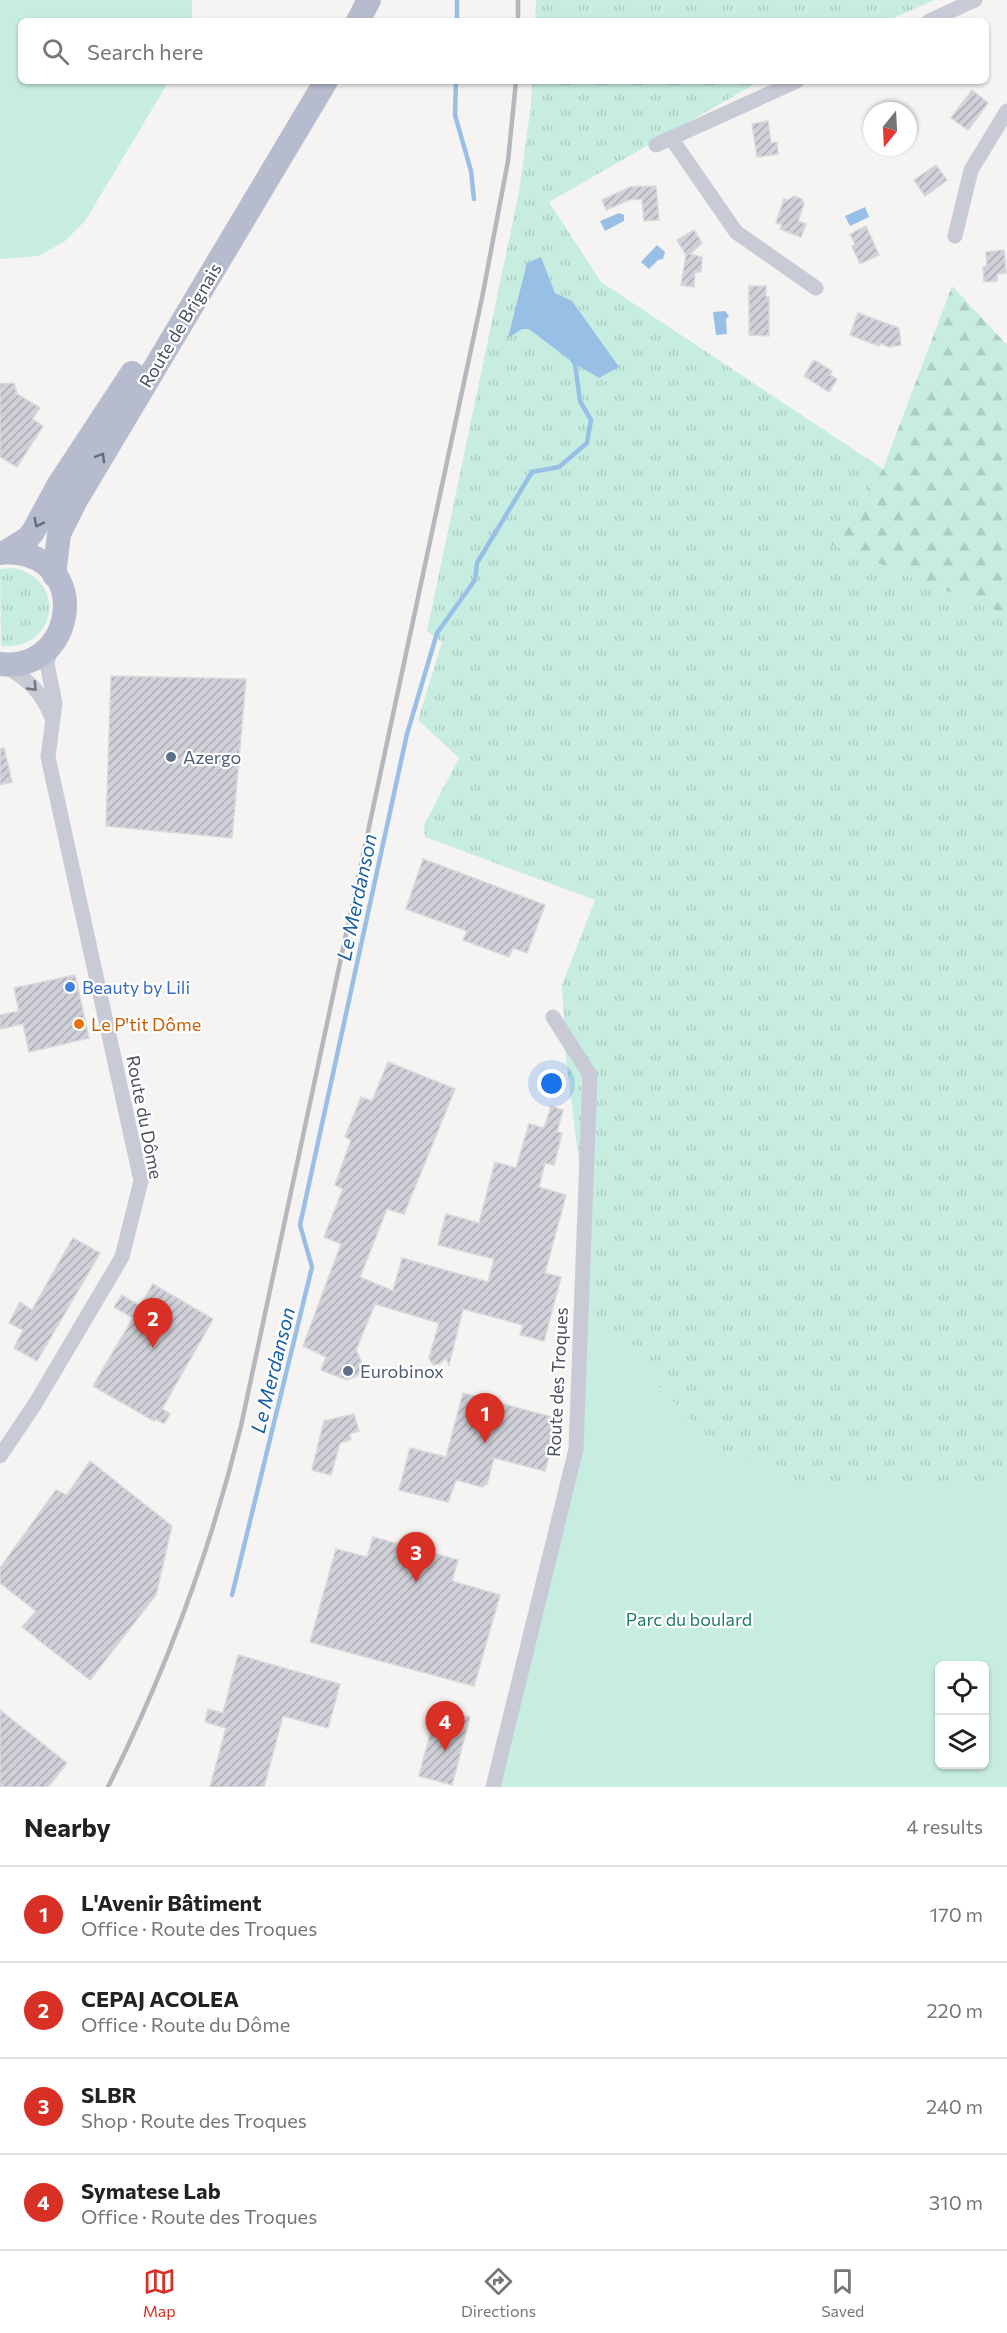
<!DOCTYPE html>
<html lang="en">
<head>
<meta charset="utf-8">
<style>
	body { margin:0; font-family:Commissioner,sans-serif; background:#f6f6f6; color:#222 }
	.controls { position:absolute; right:18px; bottom:18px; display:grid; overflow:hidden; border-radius:9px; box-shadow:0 2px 4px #0004 }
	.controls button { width:54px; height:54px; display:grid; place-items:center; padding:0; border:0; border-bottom:2px solid #e0e0e0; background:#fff; color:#222; font:30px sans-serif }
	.compass { position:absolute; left:863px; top:102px; width:54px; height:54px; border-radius:50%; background:#fff; box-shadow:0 2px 4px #0004; rotate:198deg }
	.you { position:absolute; left:552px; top:1084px; width:21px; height:21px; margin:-15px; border:4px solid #fff; border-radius:50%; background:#1a73e8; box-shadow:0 0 0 9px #1a73e833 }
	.badge { display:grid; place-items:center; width:39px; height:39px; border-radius:50%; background:#d93025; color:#fff; font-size:20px; font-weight:700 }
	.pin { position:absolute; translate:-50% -50px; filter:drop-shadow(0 2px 3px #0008) }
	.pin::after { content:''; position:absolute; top:32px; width:21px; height:18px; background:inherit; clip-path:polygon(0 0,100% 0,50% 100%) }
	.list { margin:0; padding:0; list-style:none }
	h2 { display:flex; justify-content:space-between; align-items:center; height:78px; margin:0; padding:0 24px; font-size:26px }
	h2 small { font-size:20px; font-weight:400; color:#767676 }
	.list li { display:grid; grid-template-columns:39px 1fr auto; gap:18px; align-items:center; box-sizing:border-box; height:96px; padding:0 24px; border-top:2px solid #e0e0e0 }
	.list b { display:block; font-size:22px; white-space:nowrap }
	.list p { margin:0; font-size:20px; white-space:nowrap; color:#767676 }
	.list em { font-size:20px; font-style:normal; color:#767676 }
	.icon { flex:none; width:33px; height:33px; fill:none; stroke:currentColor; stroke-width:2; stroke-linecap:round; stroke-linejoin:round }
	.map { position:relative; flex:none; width:1007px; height:1787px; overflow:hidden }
	.search { position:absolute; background:#fff; box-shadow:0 2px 4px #0004; left:18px; right:18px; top:18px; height:66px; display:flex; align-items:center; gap:15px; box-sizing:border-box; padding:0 21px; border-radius:9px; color:#767676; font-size:22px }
	.sheet { height:462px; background:#fff }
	nav { display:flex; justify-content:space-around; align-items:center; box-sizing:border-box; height:84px; border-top:2px solid #e0e0e0; background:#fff; font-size:16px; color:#767676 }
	nav a { display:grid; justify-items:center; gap:3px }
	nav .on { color:#d93025 }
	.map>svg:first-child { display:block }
	.grass { fill:url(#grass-tufts) }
	.forest { fill:url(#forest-firs) }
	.green { fill:#c7ede0; fill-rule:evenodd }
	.water { fill:#98c0e6 }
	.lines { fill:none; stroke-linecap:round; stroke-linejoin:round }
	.stream { stroke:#98c0e6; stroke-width:4.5 }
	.building { fill:url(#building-hatch); stroke:#d8d8dd; stroke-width:1.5 }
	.minor { stroke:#c8cbd6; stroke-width:15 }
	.primary { stroke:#b6bbce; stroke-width:24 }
	.rail { stroke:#b6b6bc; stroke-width:4.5 }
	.oneway { stroke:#666c7b }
	.oneway2 { stroke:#717683 }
	.service-dot { fill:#5c6f8a; stroke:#fff; stroke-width:2 }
	.shop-dot { fill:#3f7fe0; stroke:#fff; stroke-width:2 }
	.food-dot { fill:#e8710a; stroke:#fff; stroke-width:2 }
	.labels { text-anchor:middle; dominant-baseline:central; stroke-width:4.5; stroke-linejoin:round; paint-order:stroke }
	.street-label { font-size:18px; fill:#4c515f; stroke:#fff }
	.service-label { font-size:18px; fill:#4e5e75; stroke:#fff; text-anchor:start }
	.shop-label { font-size:18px; fill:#366cbe; stroke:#fff; text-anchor:start }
	.food-label { font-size:18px; fill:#c56008; stroke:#fff; text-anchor:start }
	.park-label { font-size:18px; fill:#217c68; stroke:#fff }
	.water-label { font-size:20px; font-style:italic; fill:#1a60a4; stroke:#fff }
</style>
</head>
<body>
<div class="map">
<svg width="1007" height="1787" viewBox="0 0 1007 1787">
	<defs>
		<pattern id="grass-tufts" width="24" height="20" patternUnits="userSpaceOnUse" patternTransform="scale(1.5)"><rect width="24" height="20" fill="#c7ede0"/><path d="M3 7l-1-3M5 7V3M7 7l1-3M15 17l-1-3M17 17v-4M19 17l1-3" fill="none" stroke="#adcdc3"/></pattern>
		<pattern id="forest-firs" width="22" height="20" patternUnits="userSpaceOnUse" patternTransform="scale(1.5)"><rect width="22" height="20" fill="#c7ede0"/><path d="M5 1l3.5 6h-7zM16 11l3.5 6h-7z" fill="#adcdc3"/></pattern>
		<pattern id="building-hatch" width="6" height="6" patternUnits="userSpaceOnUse" patternTransform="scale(1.5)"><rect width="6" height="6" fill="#d0d1d8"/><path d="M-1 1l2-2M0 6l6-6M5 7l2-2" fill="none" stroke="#abacb2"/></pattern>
	</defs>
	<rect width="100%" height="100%" fill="#f5f4f3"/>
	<g class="grass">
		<polygon points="536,0 934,0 887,21 535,21"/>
		<polygon points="532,81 760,81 549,202 601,282 883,469 830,544 1007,615 1007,1482 824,1491 721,1451 585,1311 591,1256 566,1059 562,985 595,900 425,837 424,825 459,758 418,720 442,642 427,631 519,192 531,105"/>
		<path d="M 14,568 C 68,580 57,651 1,646 L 0,569 Z"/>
	</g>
	<polygon class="forest" points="952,286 1007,345 1007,615 830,544 883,469"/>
	<g class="green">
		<polygon points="0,0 192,0 192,21 21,21 21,81 169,81 85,221 64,242 38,256 0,259"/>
		<path d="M 585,1311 L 721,1451 L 824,1491 L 1007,1482 L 1007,1787 L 493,1787 L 576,1449 ZM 940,1666 L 984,1666 L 984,1764 L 940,1764 Z"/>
	</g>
	<g class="water">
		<polygon points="865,207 869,217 850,226 845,216"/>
		<polygon points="619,213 624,215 624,221 605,231 600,221"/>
		<polygon points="657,245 665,252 663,259 658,260 649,269 641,262"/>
		<polygon points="541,257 555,293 572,301 619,367 599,378 575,364 529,329 522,329 508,338 527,263"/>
		<polygon points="725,311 729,316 726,319 727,334 716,335 713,312"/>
	</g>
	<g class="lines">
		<g class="stream">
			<polyline points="457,21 457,0"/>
			<polyline points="456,81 455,115 471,171 474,199"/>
			<polyline points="232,1595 312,1267 300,1225 407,734 437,633 475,580 477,563 532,472 559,467 587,443 591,420 580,401 575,364 572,359"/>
		</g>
	</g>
	<g class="building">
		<polygon points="972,90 988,103 968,130 951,118"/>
		<polygon points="768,121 771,143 777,142 778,154 757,157 752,124"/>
		<polygon points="936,165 947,180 925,196 914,180"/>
		<polygon points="656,186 659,220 644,221 642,199 629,200 606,210 602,200 630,187"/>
		<polygon points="794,196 802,199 804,204 798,221 806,224 801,237 780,229 782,225 776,223 784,199 788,200"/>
		<polygon points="866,226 879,255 860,264 852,246 855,244 850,234"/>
		<polygon points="694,230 702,243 690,254 702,257 701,272 695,272 694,287 681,285 686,255 677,240"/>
		<polygon points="1004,250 1006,273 997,274 997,281 984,282 983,267 987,266 986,252"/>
		<polygon points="749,286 766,286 766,297 769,297 769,336 749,335"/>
		<polygon points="858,313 899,328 901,345 889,347 880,343 879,346 850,335"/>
		<polygon points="814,360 832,371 830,375 837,379 829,392 804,376"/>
		<polygon points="14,383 17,394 40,408 32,419 43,426 17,467 0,457 0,384"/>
		<polygon points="111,676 246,679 232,838 106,826"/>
		<polygon points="4,748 12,782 0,785 0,749"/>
		<polygon points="423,859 545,905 527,953 513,948 509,957 463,940 467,931 406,909"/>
		<polygon points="75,975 89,1038 29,1052 23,1024 0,1029 0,1015 19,1011 14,988"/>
		<polygon points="388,1062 455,1089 404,1214 387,1209 360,1277 393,1291 402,1258 488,1282 494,1259 438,1245 446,1214 479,1223 495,1162 516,1168 529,1124 544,1128 551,1106 563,1110 557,1132 562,1133 554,1165 545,1163 539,1187 566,1195 545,1273 561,1277 544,1341 520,1335 523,1325 463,1309 449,1365 446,1358 439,1364 433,1365 429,1358 439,1323 375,1304 356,1350 366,1372 347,1380 321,1370 326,1357 303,1346 341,1244 324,1237 343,1189 335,1185 351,1140 345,1137 361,1097 372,1101"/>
		<polygon points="73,1238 100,1253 37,1361 14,1348 23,1330 9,1323 20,1302 32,1310"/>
		<polygon points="153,1284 213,1319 162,1409 170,1414 164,1424 156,1419 154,1421 93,1386 133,1318 114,1307 122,1295 140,1306"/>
		<polygon points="463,1393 559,1419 545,1471 494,1458 487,1484 482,1487 456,1480 448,1502 399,1490 410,1448 446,1457"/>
		<polygon points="354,1414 359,1431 350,1434 351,1440 340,1443 331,1475 312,1470 324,1421"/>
		<polygon points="90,1461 172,1526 156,1595 90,1680 22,1627 36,1611 0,1583 0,1568 56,1490 67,1495"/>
		<polygon points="373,1537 458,1560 452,1581 500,1595 474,1686 310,1642 336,1549 367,1557"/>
		<polygon points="238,1655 340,1684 328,1728 283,1716 264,1787 210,1787 226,1728 205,1722 208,1709 223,1713"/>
		<polygon points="437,1708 470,1717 452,1785 419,1776"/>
		<polygon points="0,1710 67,1763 48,1787 0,1787"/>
	</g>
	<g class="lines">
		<g class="minor">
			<polyline points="929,21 975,0"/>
			<polyline points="671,138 736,232 816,288"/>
			<polyline points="656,145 797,81"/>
			<polyline points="955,236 971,170 1007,111"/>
			<path d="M 3,665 C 27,678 42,692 52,718"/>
			<polyline points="0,1456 35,1404 122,1257 141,1181 48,757 55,703 47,664 51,647"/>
			<polyline points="493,1787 576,1449 590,1075 553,1017"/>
		</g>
		<g class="primary">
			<polyline points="358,21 369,0"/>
			<polyline points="6,552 28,538 33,532 59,484 132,373"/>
			<path d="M 0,553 C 9,551 18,553 27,555 C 90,573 70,673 0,664"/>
			<polyline points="54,575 59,534 76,500 326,81"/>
		</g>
		<g class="rail">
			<polyline points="518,0 518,21"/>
			<path d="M 108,1787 C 166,1671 210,1552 241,1426 L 482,298 L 508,161 L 516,81"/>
		</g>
	</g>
	<defs><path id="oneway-chevron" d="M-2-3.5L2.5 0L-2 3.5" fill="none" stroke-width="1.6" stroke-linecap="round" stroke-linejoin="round" transform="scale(1.5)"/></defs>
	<g class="oneway">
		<use href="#oneway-chevron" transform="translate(101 457) rotate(-60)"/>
		<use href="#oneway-chevron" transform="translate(38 523) rotate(117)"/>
	</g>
	<use class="oneway2" href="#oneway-chevron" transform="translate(33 687) rotate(46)"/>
	<g class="service-dot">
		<circle cx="171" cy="757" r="6"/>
		<circle cx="348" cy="1371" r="6"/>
	</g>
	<circle class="shop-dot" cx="70" cy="987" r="6"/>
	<circle class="food-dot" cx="79" cy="1024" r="6"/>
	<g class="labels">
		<g class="street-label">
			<text transform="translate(180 325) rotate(-59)">Route de Brignais</text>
			<text transform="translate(145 1117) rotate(79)">Route du Dôme</text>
			<text transform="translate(557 1382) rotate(-87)">Route des Troques</text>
		</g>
		<g class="service-label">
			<text x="183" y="757">Azergo</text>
			<text x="360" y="1371">Eurobinox</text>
		</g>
		<g class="shop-label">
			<text x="82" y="987">Beauty by Lili</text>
		</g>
		<g class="food-label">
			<text x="91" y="1024">Le P'tit Dôme</text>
		</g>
		<g class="park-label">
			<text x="689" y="1619">Parc du boulard</text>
		</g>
		<g class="water-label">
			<text transform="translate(356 897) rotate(-78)">Le Merdanson</text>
			<text transform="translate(272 1370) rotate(-76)">Le Merdanson</text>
		</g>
	</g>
</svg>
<div class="controls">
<button><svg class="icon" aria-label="locate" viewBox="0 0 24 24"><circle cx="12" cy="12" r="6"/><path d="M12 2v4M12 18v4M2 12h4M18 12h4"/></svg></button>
<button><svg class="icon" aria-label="layers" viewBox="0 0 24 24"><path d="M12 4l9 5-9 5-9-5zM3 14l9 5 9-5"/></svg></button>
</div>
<svg class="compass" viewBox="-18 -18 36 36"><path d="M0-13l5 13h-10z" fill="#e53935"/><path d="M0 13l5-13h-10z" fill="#767676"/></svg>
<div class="you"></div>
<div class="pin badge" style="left:485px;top:1443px">1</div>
<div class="pin badge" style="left:153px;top:1348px">2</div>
<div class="pin badge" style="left:416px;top:1582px">3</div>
<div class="pin badge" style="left:445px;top:1751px">4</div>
<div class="search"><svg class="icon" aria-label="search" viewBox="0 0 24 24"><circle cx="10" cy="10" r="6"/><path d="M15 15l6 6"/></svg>Search here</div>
</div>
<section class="sheet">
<h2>Nearby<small>4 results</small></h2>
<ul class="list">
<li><span class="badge">1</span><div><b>L'Avenir Bâtiment</b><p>Office · Route des Troques</p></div><em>170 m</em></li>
<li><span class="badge">2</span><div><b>CEPAJ ACOLEA</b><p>Office · Route du Dôme</p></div><em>220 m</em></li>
<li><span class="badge">3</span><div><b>SLBR</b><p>Shop · Route des Troques</p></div><em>240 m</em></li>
<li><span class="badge">4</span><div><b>Symatese Lab</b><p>Office · Route des Troques</p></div><em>310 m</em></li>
</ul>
</section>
<nav>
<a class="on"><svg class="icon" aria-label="map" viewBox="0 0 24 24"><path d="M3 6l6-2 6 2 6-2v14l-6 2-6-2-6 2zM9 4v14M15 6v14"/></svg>Map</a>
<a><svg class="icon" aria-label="directions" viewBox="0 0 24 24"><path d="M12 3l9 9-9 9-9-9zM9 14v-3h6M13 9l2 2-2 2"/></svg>Directions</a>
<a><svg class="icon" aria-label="saved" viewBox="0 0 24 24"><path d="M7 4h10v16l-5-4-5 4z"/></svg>Saved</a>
</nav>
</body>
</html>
